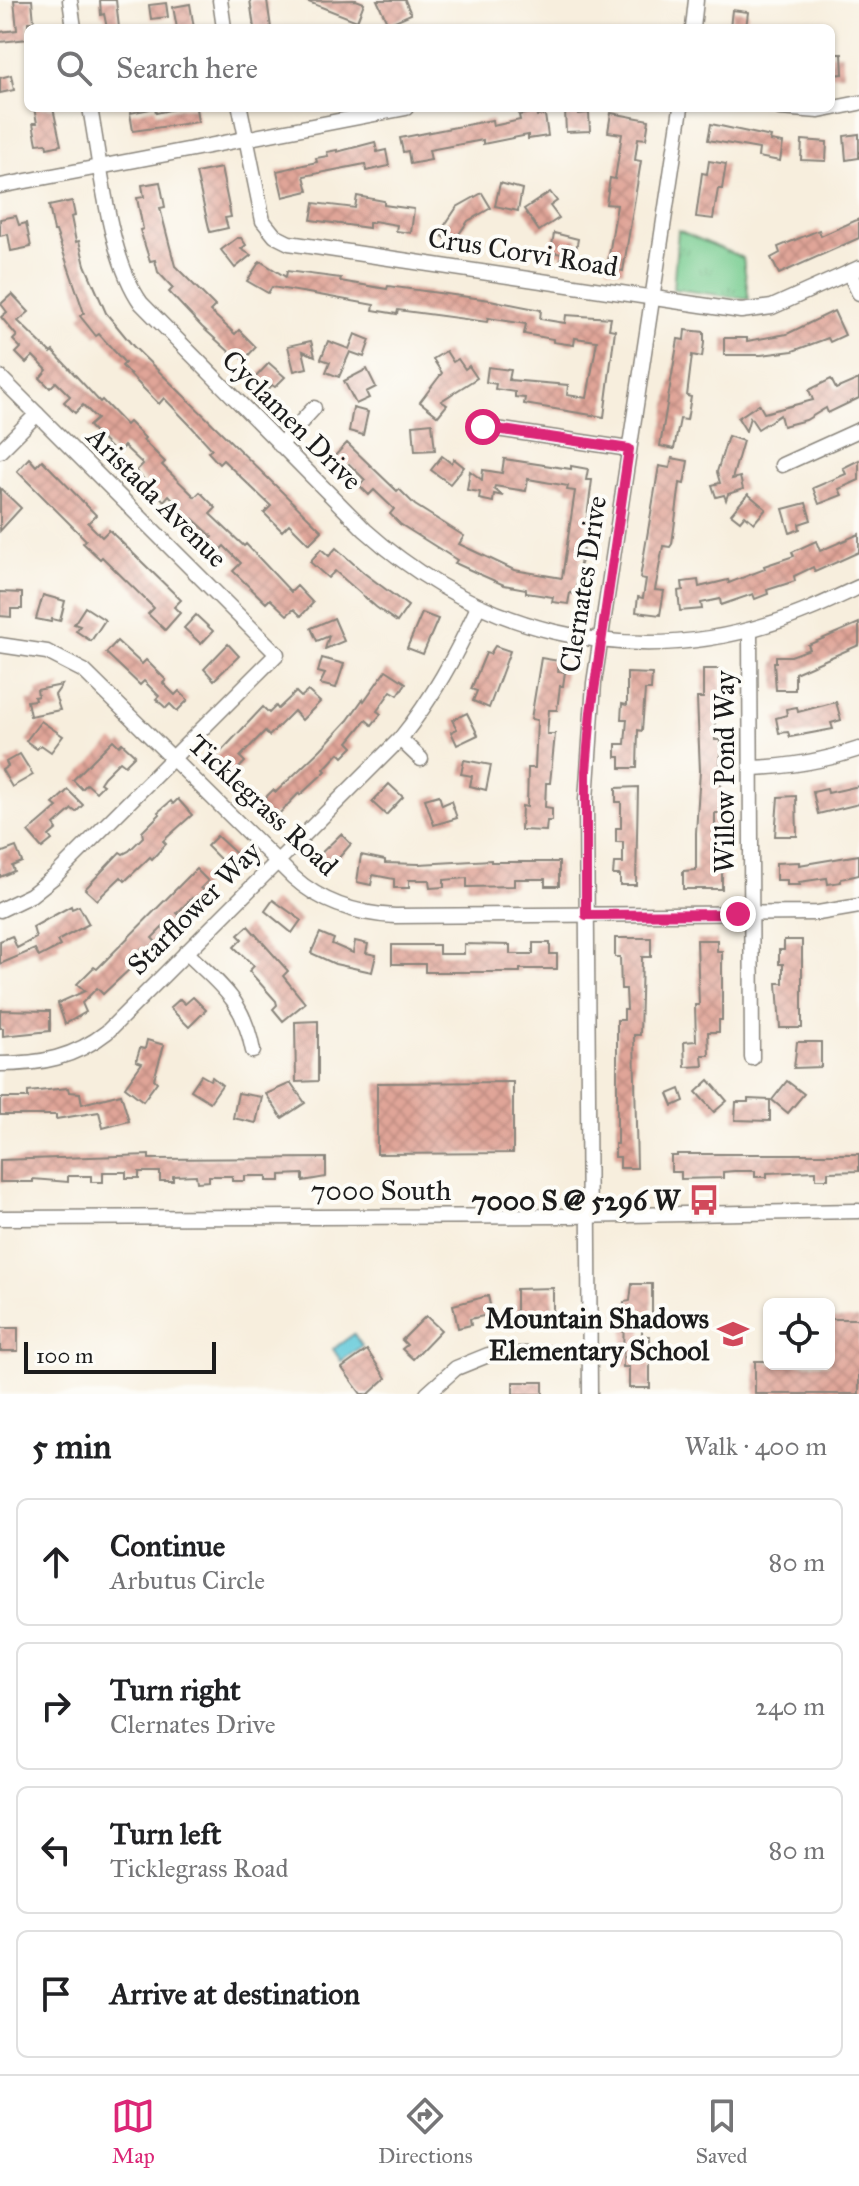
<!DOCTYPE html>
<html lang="en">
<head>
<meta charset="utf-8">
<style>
	body { margin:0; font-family:"IM FELL Great Primer",serif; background:#f2f2f2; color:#202124 }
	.controls { position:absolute; right:24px; bottom:24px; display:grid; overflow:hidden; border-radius:12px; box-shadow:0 2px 6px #0004 }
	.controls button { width:72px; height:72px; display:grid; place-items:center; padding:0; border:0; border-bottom:2px solid #e0e0e0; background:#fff; color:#202124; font:40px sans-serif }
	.scale { position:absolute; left:24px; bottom:20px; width:192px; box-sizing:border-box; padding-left:8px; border:4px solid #1c1c1c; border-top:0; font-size:22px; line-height:28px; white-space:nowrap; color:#1c1c1c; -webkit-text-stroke:6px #fdfcf7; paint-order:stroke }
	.stop { position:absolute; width:24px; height:24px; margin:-18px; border:6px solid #db2777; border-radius:50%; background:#fff }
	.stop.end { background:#db2777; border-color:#fff; box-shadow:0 2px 8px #0008 }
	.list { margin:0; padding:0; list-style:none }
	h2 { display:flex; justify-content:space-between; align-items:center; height:104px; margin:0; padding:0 32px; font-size:34px }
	h2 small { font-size:26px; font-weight:400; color:#757577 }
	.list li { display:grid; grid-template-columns:52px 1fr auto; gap:24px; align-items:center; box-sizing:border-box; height:128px; margin:0 16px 16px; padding:0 16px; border:2px solid #e0e0e0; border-radius:12px }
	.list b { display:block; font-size:30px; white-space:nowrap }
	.list p { margin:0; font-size:26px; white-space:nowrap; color:#757577 }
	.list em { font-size:26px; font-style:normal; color:#757577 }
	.icon { flex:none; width:44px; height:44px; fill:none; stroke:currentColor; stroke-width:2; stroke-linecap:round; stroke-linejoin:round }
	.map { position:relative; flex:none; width:859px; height:1394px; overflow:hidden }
	.search { position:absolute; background:#fff; box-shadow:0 2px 6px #0004; left:24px; right:24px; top:24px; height:88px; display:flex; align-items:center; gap:20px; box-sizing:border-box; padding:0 28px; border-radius:12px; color:#757577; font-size:30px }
	.sheet { height:680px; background:#fff }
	nav { display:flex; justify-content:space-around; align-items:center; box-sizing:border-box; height:112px; border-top:2px solid #e0e0e0; background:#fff; font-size:22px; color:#757577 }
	nav a { display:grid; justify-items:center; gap:4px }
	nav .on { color:#db2777 }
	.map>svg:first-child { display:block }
	.park { fill:url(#park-tufts); stroke:#4a7456; stroke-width:2 }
	.water { fill:#5dc7d8; stroke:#3c727a; stroke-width:2 }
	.building { fill:url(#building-cross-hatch) }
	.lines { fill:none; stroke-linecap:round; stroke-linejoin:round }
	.minor-casing { stroke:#8a857c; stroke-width:17 }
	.minor { stroke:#fff; stroke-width:14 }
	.route { stroke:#db2777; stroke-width:10 }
	.labels { text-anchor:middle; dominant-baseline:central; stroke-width:8; stroke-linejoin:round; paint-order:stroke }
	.street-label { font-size:28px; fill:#1c1c1c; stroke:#fdfcf7 }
	.poi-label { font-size:28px; font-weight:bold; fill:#1c1c1c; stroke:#fdfcf7; text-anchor:end }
</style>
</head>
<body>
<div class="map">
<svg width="859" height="1394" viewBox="0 0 859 1394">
	<defs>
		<pattern id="park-tufts" width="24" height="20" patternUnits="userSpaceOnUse" patternTransform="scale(2)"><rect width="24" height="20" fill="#77cc90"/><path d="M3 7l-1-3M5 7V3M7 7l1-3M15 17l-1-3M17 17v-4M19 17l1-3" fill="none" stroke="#66af7c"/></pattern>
		<pattern id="building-cross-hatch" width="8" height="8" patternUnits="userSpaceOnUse" patternTransform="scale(2)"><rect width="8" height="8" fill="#e0a598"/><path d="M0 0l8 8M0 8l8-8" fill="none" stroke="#c08d82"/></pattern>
	</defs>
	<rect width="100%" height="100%" fill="#fdfcf7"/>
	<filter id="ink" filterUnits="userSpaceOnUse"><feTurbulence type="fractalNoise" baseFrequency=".0125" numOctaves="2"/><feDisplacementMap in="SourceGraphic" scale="16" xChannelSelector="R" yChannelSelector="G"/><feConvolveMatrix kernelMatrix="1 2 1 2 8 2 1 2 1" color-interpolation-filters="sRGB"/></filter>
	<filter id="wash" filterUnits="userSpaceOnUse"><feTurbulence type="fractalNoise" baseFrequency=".006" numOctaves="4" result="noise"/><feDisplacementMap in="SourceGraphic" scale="32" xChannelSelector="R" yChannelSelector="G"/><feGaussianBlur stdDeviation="1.8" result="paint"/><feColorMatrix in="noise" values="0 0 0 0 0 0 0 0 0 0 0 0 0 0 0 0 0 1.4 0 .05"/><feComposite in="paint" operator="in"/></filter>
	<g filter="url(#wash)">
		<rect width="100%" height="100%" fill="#f7eedd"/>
		<polygon class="park" points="678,230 743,258 749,299 673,289"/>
		<polygon class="water" points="354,1334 362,1346 341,1361 333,1349"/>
		<g id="blocks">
			<g class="building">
				<polygon points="14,0 32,0 34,22 28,22 28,39 0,42 0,32 17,30"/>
				<polygon points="100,0 116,0 119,28 107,28 104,14 101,15"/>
				<polygon points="250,0 267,0 271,28 254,28"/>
				<polygon points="356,0 364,3 357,21 306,1"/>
				<polygon points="377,0 405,0 411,14 388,24"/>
				<polygon points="166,3 168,17 151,19 149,5"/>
				<polygon points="190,4 194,28 177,28 173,7"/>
				<polygon points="732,10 748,12 746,28 730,28"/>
				<polygon points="831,54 842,54 843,74 831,75"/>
				<polygon points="11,75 14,90 0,93 0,78"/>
				<polygon points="34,108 53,108 61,145 47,148 46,143 37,144 33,123 37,123"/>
				<polygon points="155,108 156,113 179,108 196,108 198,122 133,131 130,113"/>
				<polygon points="579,109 579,114 589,113 590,131 566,132 565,110"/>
				<polygon points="536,112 537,116 545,115 548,136 528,139 528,135 483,144 483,140 429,150 431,160 410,164 408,151 403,152 400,138 492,120 493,126 520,120 519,115"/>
				<polygon points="611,113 649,120 646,139 638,138 635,160 641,161 623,271 607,268 617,205 606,204 610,178 615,179 622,134 608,132"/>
				<polygon points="711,124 771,137 770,141 783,143 780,161 758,157 759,149 708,140"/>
				<polygon points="859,134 859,158 846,160 844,136"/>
				<polygon points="802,140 827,142 826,161 801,160"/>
				<polygon points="375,142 377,152 386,150 389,166 366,171 365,164 304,176 308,191 283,197 277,171 317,162 316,158 328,156 327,152 337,150 337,152"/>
				<polygon points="709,161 726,164 722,189 718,189 713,219 696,217 702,173 707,174"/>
				<polygon points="221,168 231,217 225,218 228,228 210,232 196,173"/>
				<polygon points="160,182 165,207 160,208 175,266 215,306 210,311 235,334 239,330 256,347 244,360 237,352 234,356 202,327 169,292 173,288 158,272 155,260 150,261 140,230 143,229 137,198 144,197 142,185"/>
				<polygon points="500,183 522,189 518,211 495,206"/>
				<polygon points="550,192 557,201 550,206 559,218 539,231 524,209"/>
				<polygon points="482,193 491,208 468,221 453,243 439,234 457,207"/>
				<polygon points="357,196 384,201 384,205 414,209 411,233 396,231 397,225 374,221 373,223 369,223 369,228 311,220 314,203 355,208"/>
				<polygon points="72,201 75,216 71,217 76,242 79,241 85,265 106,313 133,346 322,531 309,544 289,524 282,531 264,513 271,506 223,460 219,464 208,452 212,449 189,424 164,398 159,404 142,387 122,366 125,363 99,334 96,336 80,316 84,313 56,231 54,231 49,206"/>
				<polygon points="16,216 19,225 26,223 31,247 11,251 8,234 0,236 0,219"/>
				<polygon points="859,219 859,238 779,274 771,258 780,253 778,247 819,230 821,236"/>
				<polygon points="554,233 578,239 574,261 561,259 562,254 551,252"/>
				<polygon points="237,238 241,238 246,245 241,249 251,255 235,268 221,250"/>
				<polygon points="260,261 286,277 287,271 341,278 340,281 387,289 388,286 490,300 541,310 540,319 565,323 566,315 611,318 609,329 615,330 604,417 524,404 525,398 515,397 515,392 495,389 496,384 486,382 488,367 511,370 509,380 568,385 567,395 587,398 597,341 575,338 574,345 553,342 553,339 524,334 526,324 488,318 487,322 398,310 397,314 373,310 374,305 314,294 272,287 268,293 247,281"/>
				<polygon points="12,294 29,312 18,321 51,353 53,351 100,402 102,400 126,425 129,422 145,438 143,440 165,462 162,465 195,497 200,492 216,508 210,514 244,546 246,544 291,592 297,586 313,603 301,616 294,609 287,615 270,599 266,603 233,571 241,563 224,546 216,554 206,544 213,537 193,519 188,524 178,515 183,510 169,495 164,501 136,471 143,464 124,446 116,454 89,426 97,419 83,405 75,413 64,402 70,396 56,382 50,388 40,378 47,370 33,356 26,363 16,353 21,348 13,340 17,336 1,317 7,312 1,304"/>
				<polygon points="834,311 845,335 830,342 828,338 793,351 761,355 724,355 724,338 747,338 747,341 787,334"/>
				<polygon points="685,330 704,332 704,343 702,357 692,355 687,396 691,397 687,420 680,419 674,449 660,446 678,339 684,340"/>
				<polygon points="355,334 370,340 364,357 350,352 339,377 326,372 330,362 321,359 328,341 349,349"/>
				<polygon points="311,341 315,356 303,351 307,368 294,371 288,346"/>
				<polygon points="446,351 453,362 458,359 465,369 469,366 477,378 441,401 447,405 438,416 420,402 442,373 433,359"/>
				<polygon points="269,363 285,377 275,387 272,385 265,393 252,381"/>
				<polygon points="367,369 376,387 366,392 369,398 356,404 344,381"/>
				<polygon points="831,379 836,389 859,379 859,398 828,413 826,408 806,420 783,426 780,415 758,429 750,417 746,431 738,418 759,404 764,413 813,400 809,390"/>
				<polygon points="353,408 368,412 363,435 349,431"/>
				<polygon points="432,423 435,450 415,451 413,425"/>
				<polygon points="728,436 743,441 732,479 740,477 743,489 728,494 726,500 724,495 716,497 712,485 720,483 717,472"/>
				<polygon points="347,443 397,491 399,489 415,505 464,536 459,544 514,570 562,578 575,491 567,490 568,486 528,479 526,491 495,486 494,489 503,496 494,494 493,502 479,499 480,492 467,490 470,471 482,480 483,470 502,473 504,459 571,469 571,466 588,469 586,480 592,480 583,547 575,594 570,593 568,604 552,602 553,597 526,593 526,589 504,585 479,574 455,563 457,560 400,524 390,514 394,509 374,490 369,495 359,485 365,480 349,464 342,471 331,460"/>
				<polygon points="442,456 451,463 454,459 464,467 450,484 431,470"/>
				<polygon points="29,458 36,466 42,460 96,515 88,523 102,537 109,530 181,600 174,607 180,613 165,630 148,614 154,608 102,557 100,559 83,543 86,540 17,471"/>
				<polygon points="672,458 688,461 684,484 680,483 672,544 670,547 663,546 655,590 664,591 660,615 636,612 638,597 643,598 646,579 640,578 659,466 670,468"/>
				<polygon points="859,460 859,480 839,489 842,495 819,504 813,488 846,474 843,468"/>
				<polygon points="0,488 21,508 0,531"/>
				<polygon points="748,494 766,509 754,523 745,515 740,521 731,514"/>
				<polygon points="806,503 811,520 799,524 800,529 790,533 783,509"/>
				<polygon points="859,534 859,552 815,572 813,567 794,576 795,581 767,590 768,594 755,599 753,594 721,605 720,599 701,603 702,609 680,611 678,591 683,590 682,582 698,580 699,587 728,580 729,583 765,569 764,566 794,556 792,552 816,541 820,551"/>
				<polygon points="336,548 364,573 408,606 397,622 376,607 335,571 328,578 310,562 321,549 329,556"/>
				<polygon points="0,592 22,593 22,609 11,609 11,617 0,616"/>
				<polygon points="43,595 65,601 60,621 52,619 51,622 36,619"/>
				<polygon points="85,607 105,620 91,641 76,631 80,626 74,624"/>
				<polygon points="422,613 438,619 423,654 407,648"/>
				<polygon points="196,615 213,631 201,644 184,628"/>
				<polygon points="334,618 344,641 325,649 329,636 317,641 311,628"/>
				<polygon points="859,623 859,645 795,673 795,690 776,690 774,662 776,662 776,656 791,656 810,649 808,645"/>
				<polygon points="117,641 142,664 146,660 166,680 163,683 175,695 179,691 188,700 177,711 170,704 166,708 156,699 159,696 144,681 140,685 106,653"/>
				<polygon points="228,644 239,656 214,680 204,669"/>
				<polygon points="495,646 510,651 489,708 473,701 477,691 471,689 486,653 490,654"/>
				<polygon points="322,658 344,664 336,688 320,684 325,674 318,672"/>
				<polygon points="541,658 559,661 558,671 565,672 563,686 560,686 557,710 549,710 547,734 555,734 550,783 546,783 545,807 552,808 552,821 547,821 546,831 521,830 522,806 527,807 528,768 535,768 537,720 531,719"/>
				<polygon points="703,669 719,669 721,680 721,713 715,713 715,740 720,740 721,813 715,813 715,833 720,833 720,847 715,847 715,870 722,870 722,889 683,889 683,871 696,870 696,833 700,771 697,698 703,698"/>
				<polygon points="386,670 406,683 398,695 391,691 377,711 381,714 372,725 366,720 348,742 353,747 343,757 339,753 324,769 326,771 300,795 299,793 278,815 276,812 268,820 255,808 273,790 276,792 321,749 348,720 363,699 364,701"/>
				<polygon points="627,673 652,674 651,690 645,690 642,731 638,730 637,768 620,768 620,757 616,757 616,744 625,744 627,719 621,719 622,704 627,705"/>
				<polygon points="62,685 55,695 60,710 30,716 27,701 35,700 34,697 38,696 37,690"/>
				<polygon points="308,691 320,702 302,720 294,711 269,736 265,731 240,757 245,762 229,778 212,761 263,707 269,713 276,706 278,709 296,692 301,697"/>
				<polygon points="836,702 841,720 831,723 833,729 790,737 788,732 779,733 776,718 787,715 786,709 797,707 798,712"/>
				<polygon points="467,713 478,735 457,745 451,732 457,729 452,720"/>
				<polygon points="41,721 63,736 51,752 41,745 37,749 26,741"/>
				<polygon points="113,740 119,746 122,743 135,755 125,765 120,761 104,777 100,783 103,785 96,792 87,784 82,789 73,780"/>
				<polygon points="20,754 33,775 12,787 2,770 8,766 6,762"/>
				<polygon points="464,760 491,765 486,790 470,786 472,776 461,774"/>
				<polygon points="389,784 403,797 386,815 372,802"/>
				<polygon points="859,786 859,804 818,814 813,792 827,789 828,793"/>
				<polygon points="638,787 636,885 620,885 620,875 613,875 614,863 623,863 623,842 616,842 616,828 621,828 621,802 616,802 616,788"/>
				<polygon points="68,790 83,805 76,812 72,809 54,825 57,829 49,836 52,840 42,848 28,832 57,807 53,804"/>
				<polygon points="439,795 442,805 451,801 457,818 434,825 425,799"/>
				<polygon points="796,796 797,836 775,836 778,797"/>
				<polygon points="178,799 192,815 163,841 166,844 152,859 150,857 125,881 121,877 97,900 85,889 120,852 123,854 129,851 143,837 142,832 160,814 158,812 171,801 173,804"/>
				<polygon points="341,834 351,844 329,869 317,857"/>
				<polygon points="217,836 243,860 232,871 207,846"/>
				<polygon points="16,847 22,862 12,866 14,871 0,877 0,853"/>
				<polygon points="361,855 385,860 385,863 419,864 491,860 491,862 559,862 559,886 545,886 545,879 514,879 514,886 467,887 467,878 444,880 444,887 430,888 429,880 409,880 409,888 394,888 394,879 373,875 371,885 357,882"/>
				<polygon points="859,855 859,875 841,879 841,882 828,884 827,878 799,882 800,885 787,885 787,880 776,880 776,863 799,862 799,865"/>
				<polygon points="196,869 208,881 201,888 206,892 196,902 192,898 177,913 181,917 171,927 167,923 152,938 156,942 146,952 142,948 127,963 132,967 103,994 97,988 82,1003 86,1012 65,1024 58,1003 85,991 77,984 94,967 97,969"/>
				<polygon points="273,900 301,920 292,933 265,911"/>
				<polygon points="71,906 72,909 79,906 89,924 57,941 60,946 39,957 35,949 0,964 0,941 12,936 17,948 36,938 33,927"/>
				<polygon points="248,926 288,971 283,976 305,1003 283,1021 273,1009 277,1005 276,1001 249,971 254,966 234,947 242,939 238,935"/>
				<polygon points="320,933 334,939 332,944 353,953 355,941 368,944 366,953 376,955 372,972 335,964 311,953"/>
				<polygon points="615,938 651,938 651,957 642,957 640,1035 634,1035 637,1168 620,1168 620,1157 615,1157 615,1144 617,1144 617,1020 624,1020 624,1010 627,1010 626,989 621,989 620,957 615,957"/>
				<polygon points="697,940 717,940 717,951 722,951 722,1020 719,1020 719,1032 708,1032 709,1055 702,1055 703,1066 685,1067 684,1042 696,1041 695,1005 699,1005"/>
				<polygon points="784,940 802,940 802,1028 780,1028 777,983 783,983 783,964 779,964 779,950 784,950"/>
				<polygon points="533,943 550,943 550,954 557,954 557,969 520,969 520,972 425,972 425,964 392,964 392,945 439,945 439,954 464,954 464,944 510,945 510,954 533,954"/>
				<polygon points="193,997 206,1010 189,1027 170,1008 180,999 185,1004"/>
				<polygon points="0,1010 50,1011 50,1031 3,1036 3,1028 0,1028"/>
				<polygon points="318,1021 318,1081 296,1082 295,1022"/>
				<polygon points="147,1040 164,1045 154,1079 157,1082 143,1101 125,1087 142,1063 136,1061 140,1048 145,1049"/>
				<polygon points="797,1042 821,1042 821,1067 794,1068"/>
				<polygon points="201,1075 210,1080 212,1077 222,1085 210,1102 191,1090"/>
				<polygon points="709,1080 727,1101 714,1112 696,1092"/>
				<polygon points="787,1081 804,1094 788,1113 772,1100"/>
				<polygon points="513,1082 513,1153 377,1154 377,1083"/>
				<polygon points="291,1083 305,1103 282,1118 266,1094"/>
				<polygon points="68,1088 69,1092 80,1093 82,1104 121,1094 129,1121 103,1128 99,1112 56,1119 56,1115 0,1115 0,1098 28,1098 28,1092"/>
				<polygon points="680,1089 684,1101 673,1106 668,1094"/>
				<polygon points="238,1093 262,1097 256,1123 233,1118"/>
				<polygon points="748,1099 770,1100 770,1121 735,1120 736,1102 748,1102"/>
				<polygon points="677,1154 859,1154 859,1171 828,1172 828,1179 816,1179 816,1171 767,1173 767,1177 755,1177 755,1171 734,1171 723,1172 723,1178 681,1179 681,1172 671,1172 671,1156 677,1156"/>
				<polygon points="149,1155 149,1159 326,1158 326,1177 303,1181 303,1174 280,1175 280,1181 267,1181 267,1176 245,1176 245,1181 232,1181 232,1176 209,1176 209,1181 197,1182 196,1175 173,1176 173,1181 160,1181 160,1172 139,1172 139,1178 126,1178 126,1172 103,1172 103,1182 91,1182 91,1176 68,1176 68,1182 33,1179 33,1182 0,1182 0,1160"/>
				<polygon points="632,1284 652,1284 652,1316 642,1316 642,1336 650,1336 650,1388 629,1388 629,1367 623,1367 624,1302 630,1301"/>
				<polygon points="553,1288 553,1314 533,1315 533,1321 516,1321 516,1289"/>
				<polygon points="488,1296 492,1314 470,1319 471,1325 458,1328 453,1305"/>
				<polygon points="426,1316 441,1330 413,1359 402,1349 407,1345 402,1340"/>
				<polygon points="829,1319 859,1319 859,1394 755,1394 755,1361 769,1361 769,1364 829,1364"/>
				<rect x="0" y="1328" width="18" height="23"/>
				<polygon points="367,1350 386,1378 369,1394 361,1394 342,1368"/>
				<rect x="513" y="1382" width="30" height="12"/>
			</g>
		</g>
	</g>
	<g filter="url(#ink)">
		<use href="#blocks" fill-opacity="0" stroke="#8a857c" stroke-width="2"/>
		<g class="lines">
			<defs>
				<g id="minor">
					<polyline points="70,0 74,28"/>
					<polyline points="220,0 224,28"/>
					<polyline points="693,28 696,0"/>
					<path d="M 90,108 C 101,166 108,256 141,303 L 365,530 C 477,630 623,670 769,624 C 800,615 829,601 859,587"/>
					<polyline points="240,108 263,221 275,236 289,243 741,311 772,307 859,268"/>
					<polyline points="780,108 819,111 859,103"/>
					<polyline points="0,186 406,108"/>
					<polyline points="849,272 859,293"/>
					<polyline points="0,377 277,654 55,876 31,895 0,910"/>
					<polyline points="483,427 629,449"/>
					<polyline points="280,445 314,408"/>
					<polyline points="0,451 37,414"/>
					<polyline points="782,465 859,430"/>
					<polyline points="750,630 752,1058"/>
					<path d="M 0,645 L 47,652 L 84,671 L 293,877 C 322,903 356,914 395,916 L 818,913 L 859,906"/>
					<polyline points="400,739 421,759"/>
					<path d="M 751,768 C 788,767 823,761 859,749"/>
					<path d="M 186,952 C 222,987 243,999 253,1051"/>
					<path d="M 0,1064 C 41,1064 74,1058 107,1032 L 400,739 C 433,698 456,655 478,607"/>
					<polyline points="0,1218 569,1216 859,1211"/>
					<polyline points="427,1394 456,1368 488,1355 590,1352"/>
					<polyline points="590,1394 586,800 594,683 681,108"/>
				</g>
			</defs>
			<use href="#minor" class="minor-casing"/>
			<use href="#minor" class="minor"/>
		</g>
	</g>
	<g class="lines" filter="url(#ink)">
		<polyline class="route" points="483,427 629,449 591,712 586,771 586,915 738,914"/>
	</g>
	<defs>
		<symbol id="bus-bare" viewBox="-9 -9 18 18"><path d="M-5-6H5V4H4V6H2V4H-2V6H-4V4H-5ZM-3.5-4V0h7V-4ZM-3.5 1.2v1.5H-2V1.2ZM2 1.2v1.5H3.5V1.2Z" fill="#d1495b" stroke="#fdfcf7" stroke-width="2.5" paint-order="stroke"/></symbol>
		<symbol id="school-bare" viewBox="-9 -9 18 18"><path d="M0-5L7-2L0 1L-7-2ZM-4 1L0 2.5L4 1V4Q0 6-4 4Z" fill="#d1495b" stroke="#fdfcf7" stroke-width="2.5" paint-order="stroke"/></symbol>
	</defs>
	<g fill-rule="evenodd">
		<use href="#bus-bare" x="682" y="1178" width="44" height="44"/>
		<use href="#school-bare" x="711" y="1312" width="44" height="44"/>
	</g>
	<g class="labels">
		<g class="street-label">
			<text transform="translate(523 252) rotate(9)">Crus Corvi Road</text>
			<text transform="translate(292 420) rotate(45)">Cyclamen Drive</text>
			<text transform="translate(157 497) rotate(45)">Aristada Avenue</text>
			<text transform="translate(583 584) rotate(-81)">Clernates Drive</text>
			<text transform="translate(724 772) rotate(-90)">Willow Pond Way</text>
			<text transform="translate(263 805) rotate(43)">Ticklegrass Road</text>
			<text transform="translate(194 908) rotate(-45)">Starflower Way</text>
			<text x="381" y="1190">7000 South</text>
		</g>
		<g class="poi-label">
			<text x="680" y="1200">7000 S @ 5296 W</text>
			<text x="709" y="1318">Mountain Shadows<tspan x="709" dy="32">Elementary School</tspan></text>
		</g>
	</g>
</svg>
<div class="controls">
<button><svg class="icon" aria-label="locate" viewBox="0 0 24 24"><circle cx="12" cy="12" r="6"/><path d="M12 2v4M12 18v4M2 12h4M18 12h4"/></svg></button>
</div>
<div class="scale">100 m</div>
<div class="stop" style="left:483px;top:427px"></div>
<div class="stop end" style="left:738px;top:914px"></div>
<div class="search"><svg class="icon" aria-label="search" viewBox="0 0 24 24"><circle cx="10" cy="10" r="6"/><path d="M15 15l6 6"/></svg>Search here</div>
</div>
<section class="sheet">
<h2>5 min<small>Walk · 400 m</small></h2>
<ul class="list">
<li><svg class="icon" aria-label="ahead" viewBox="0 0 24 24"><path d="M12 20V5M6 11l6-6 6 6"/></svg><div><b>Continue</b><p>Arbutus Circle</p></div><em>80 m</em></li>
<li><svg class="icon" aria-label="right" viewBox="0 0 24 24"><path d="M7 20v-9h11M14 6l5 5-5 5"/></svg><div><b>Turn right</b><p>Clernates Drive</p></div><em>240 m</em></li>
<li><svg class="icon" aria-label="left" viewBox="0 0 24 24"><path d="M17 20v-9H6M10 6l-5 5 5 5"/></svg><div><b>Turn left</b><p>Ticklegrass Road</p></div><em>80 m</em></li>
<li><svg class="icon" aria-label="arrive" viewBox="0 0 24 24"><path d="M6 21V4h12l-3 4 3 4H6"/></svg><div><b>Arrive at destination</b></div></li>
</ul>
</section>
<nav>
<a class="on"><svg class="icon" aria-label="map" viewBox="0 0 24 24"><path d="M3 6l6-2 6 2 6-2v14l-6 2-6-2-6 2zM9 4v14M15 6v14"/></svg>Map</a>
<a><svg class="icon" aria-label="directions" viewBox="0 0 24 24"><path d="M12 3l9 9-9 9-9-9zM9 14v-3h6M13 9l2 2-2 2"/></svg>Directions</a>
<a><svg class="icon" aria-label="saved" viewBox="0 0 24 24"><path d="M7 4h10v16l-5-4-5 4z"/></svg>Saved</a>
</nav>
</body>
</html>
